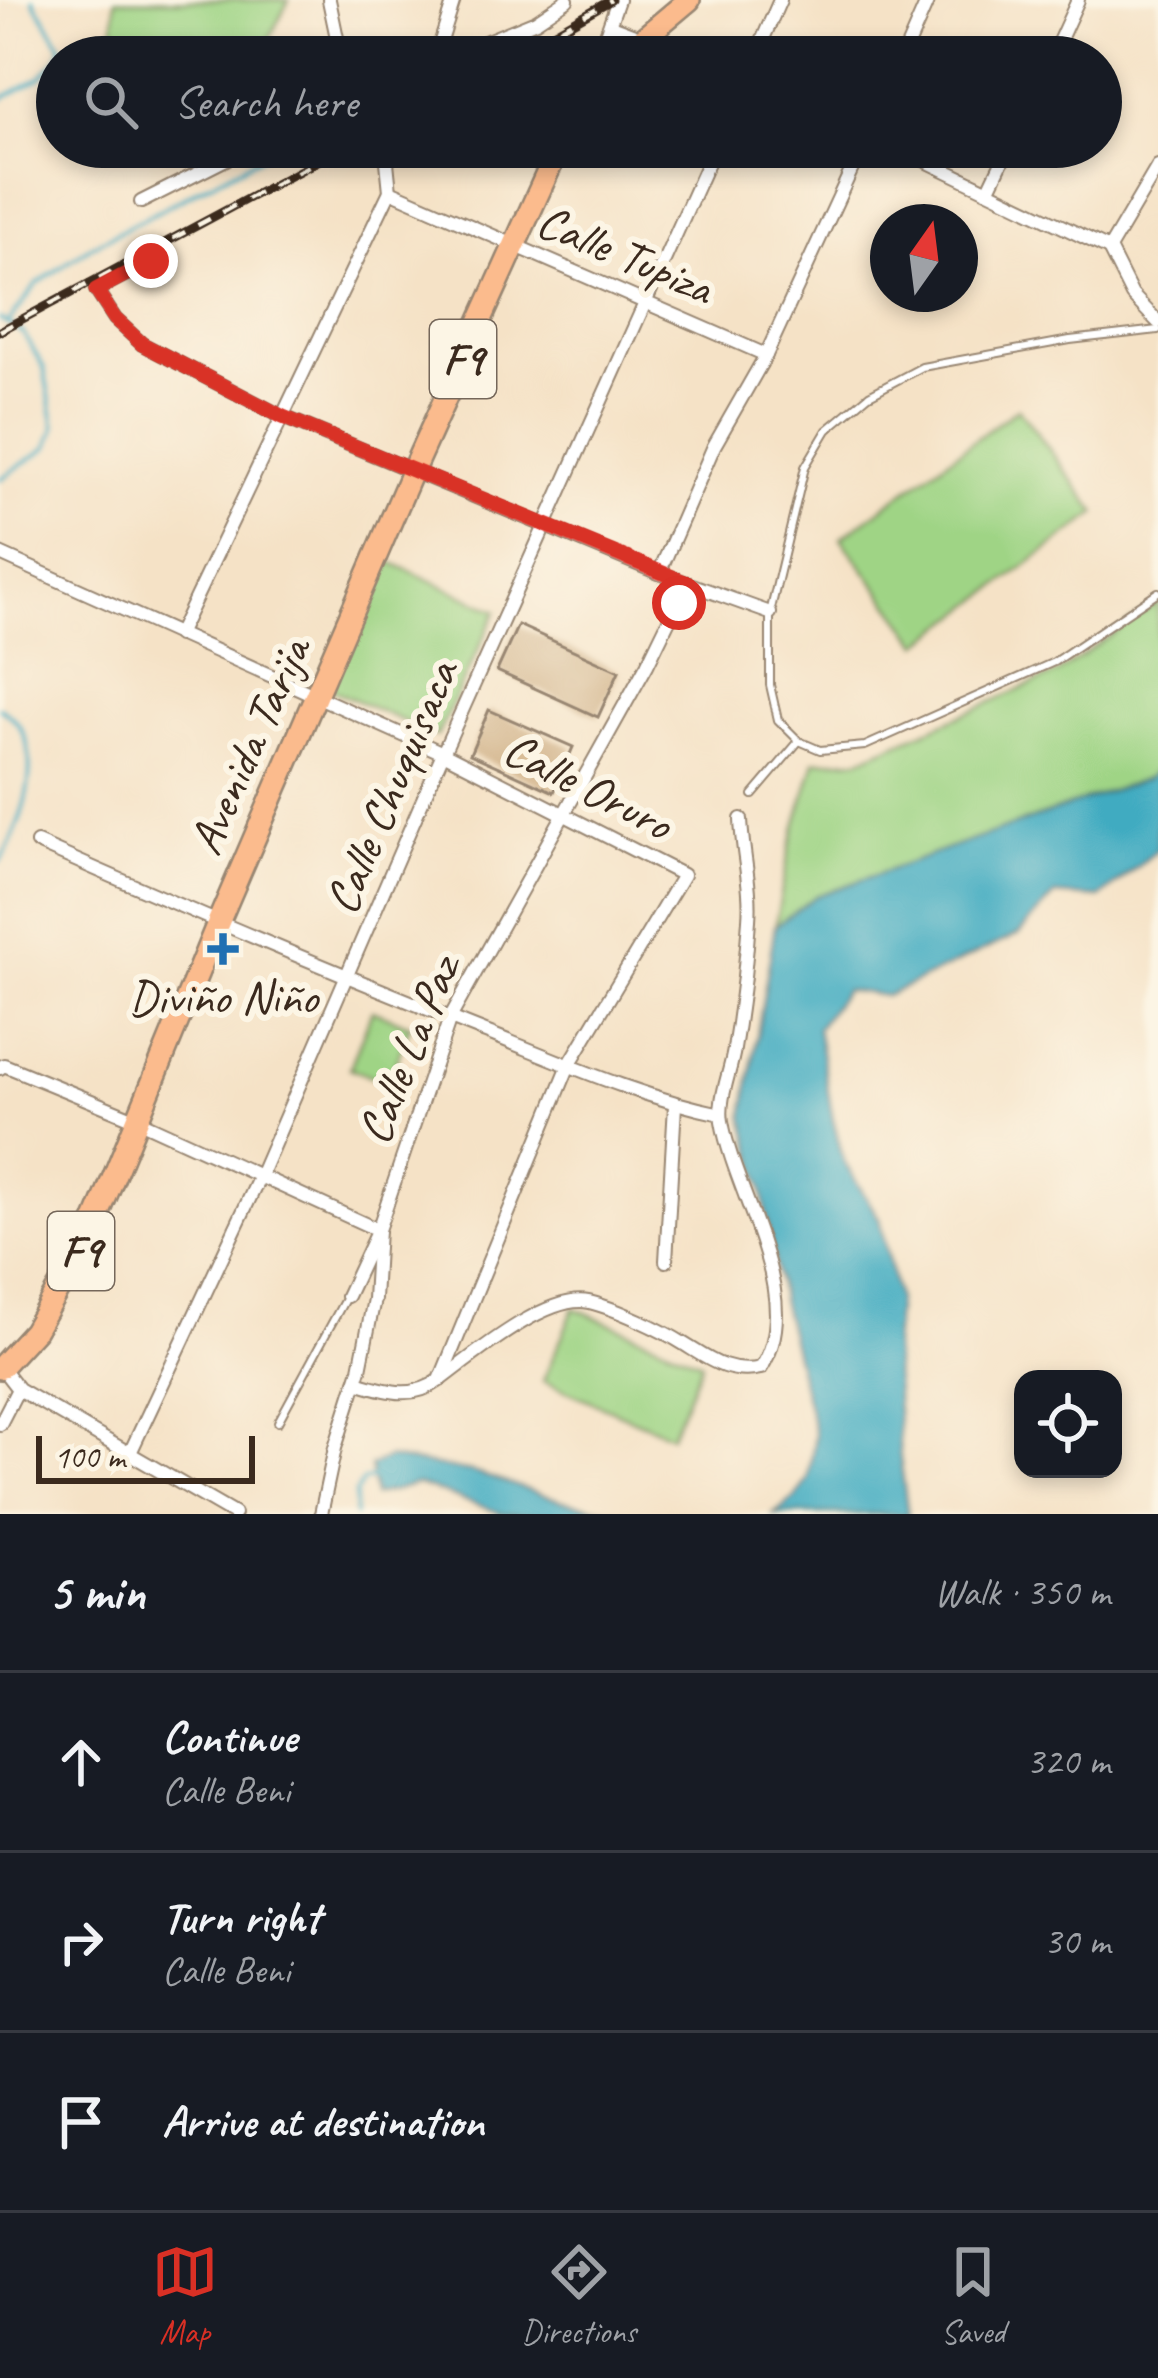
<!DOCTYPE html>
<html lang="en">
<head>
<meta charset="utf-8">
<style>
	body { margin:0; font-family:Caveat,sans-serif; background:#242831; color:#f1f3f6 }
	.controls { position:absolute; right:36px; bottom:36px; display:grid; overflow:hidden; border-radius:24px; box-shadow:0 6px 18px #0003 }
	.controls button { width:108px; height:108px; display:grid; place-items:center; padding:0; border:0; border-bottom:3px solid #363941; background:#171b24; color:#f1f3f6; font:60px sans-serif }
	.compass { position:absolute; left:870px; top:204px; width:108px; height:108px; border-radius:50%; background:#171b24; box-shadow:0 6px 18px #0003; rotate:14deg }
	.scale { position:absolute; left:36px; bottom:30px; width:219px; box-sizing:border-box; padding-left:12px; border:6px solid #3b2a1e; border-top:0; font-size:33px; line-height:42px; white-space:nowrap; color:#3b2a1e; -webkit-text-stroke:9px #fcf5e5; paint-order:stroke }
	.stop { position:absolute; width:36px; height:36px; margin:-27px; border:9px solid #d93025; border-radius:50%; background:#fff }
	.stop.end { background:#d93025; border-color:#fff; box-shadow:0 3px 12px #0008 }
	.list { margin:0; padding:0; list-style:none }
	h2 { display:flex; justify-content:space-between; align-items:center; height:156px; margin:0; padding:0 48px; font-size:51px }
	h2 small { font-size:39px; font-weight:400; color:#9ea1a6 }
	.list li { display:grid; grid-template-columns:78px 1fr auto; gap:36px; align-items:center; box-sizing:border-box; height:180px; padding:0 48px; border-top:3px solid #363941 }
	.list b { display:block; font-size:45px; white-space:nowrap }
	.list p { margin:0; font-size:39px; white-space:nowrap; color:#9ea1a6 }
	.list em { font-size:39px; font-style:normal; color:#9ea1a6 }
	.icon { flex:none; width:66px; height:66px; fill:none; stroke:currentColor; stroke-width:2; stroke-linecap:round; stroke-linejoin:round }
	.map { position:relative; flex:none; width:1158px; height:1514px; overflow:hidden }
	.search { position:absolute; background:#171b24; box-shadow:0 6px 18px #0003; left:36px; right:36px; top:36px; height:132px; display:flex; align-items:center; gap:30px; box-sizing:border-box; padding:0 42px; border-radius:66px; color:#9ea1a6; font-size:45px }
	.sheet { height:696px; background:#171b24 }
	nav { display:flex; justify-content:space-around; align-items:center; box-sizing:border-box; height:168px; border-top:3px solid #363941; background:#171b24; font-size:33px; color:#9ea1a6 }
	nav a { display:grid; justify-items:center; gap:6px }
	nav .on { color:#d93025 }
	.map>svg:first-child { display:block }
	.green { fill:#9fd485; stroke:#6d7f52; stroke-width:3 }
	.water { fill:#41abc1; stroke:#3e6a70; stroke-width:3 }
	.lines { fill:none; stroke-linecap:round; stroke-linejoin:round }
	.stream { stroke:#41abc1; stroke-width:4.5 }
	.building { fill:#d0b086 }
	.service-casing { stroke:#988672; stroke-width:10 }
	.minor-casing { stroke:#988672; stroke-width:16 }
	.trunk-casing { stroke:#988672; stroke-width:26 }
	.service { stroke:#fff; stroke-width:6 }
	.minor { stroke:#fff; stroke-width:12 }
	.trunk { stroke:#fbbb8d; stroke-width:21 }
	.rail-casing { stroke:#3b2a1e; stroke-width:9 }
	.rail { stroke:#fcf5e5; stroke-width:4.5; stroke-dasharray:14; stroke-linecap:butt }
	.route { stroke:#d93025; stroke-width:15 }
	.poi-dot { fill:#1f6fb2; stroke:#fcf5e5; stroke-width:4.5 }
	.labels { text-anchor:middle; dominant-baseline:central; stroke-width:12; stroke-linejoin:round; paint-order:stroke }
	.shield { fill:#fcf5e5; stroke:#75675a; stroke-width:3 }
	.shield-label { font-size:45px; font-weight:bold; fill:#3b2a1e }
	.street-label { font-size:48px; fill:#3b2a1e; stroke:#fcf5e5 }
	.poi-label { font-size:48px; fill:#3b2a1e; stroke:#fcf5e5 }
</style>
</head>
<body>
<div class="map">
<svg width="1158" height="1514" viewBox="0 0 1158 1514">
	<rect width="100%" height="100%" fill="#fcf5e5"/>
	<filter id="ink" filterUnits="userSpaceOnUse"><feTurbulence type="fractalNoise" baseFrequency=".00833" numOctaves="2"/><feDisplacementMap in="SourceGraphic" scale="24" xChannelSelector="R" yChannelSelector="G"/><feConvolveMatrix kernelMatrix="1 2 1 2 8 2 1 2 1" color-interpolation-filters="sRGB"/></filter>
	<filter id="wash" filterUnits="userSpaceOnUse"><feTurbulence type="fractalNoise" baseFrequency=".004" numOctaves="4" result="noise"/><feDisplacementMap in="SourceGraphic" scale="48" xChannelSelector="R" yChannelSelector="G"/><feGaussianBlur stdDeviation="2.7" result="paint"/><feColorMatrix in="noise" values="0 0 0 0 0 0 0 0 0 0 0 0 0 0 0 0 0 1.4 0 .05"/><feComposite in="paint" operator="in"/></filter>
	<g filter="url(#wash)">
		<rect width="100%" height="100%" fill="#f5e2c6"/>
		<g class="green">
			<polygon points="115,0 289,0 260,57 123,57 113,45"/>
			<polygon points="1018,408 1097,513 920,644 841,538"/>
			<polygon points="384,559 497,611 437,736 330,689"/>
			<polygon points="1158,602 1158,769 1148,778 817,896 775,926 790,847 815,761 860,759 1058,673"/>
			<polygon points="372,1010 410,1025 388,1083 350,1068"/>
			<polygon points="574,1308 702,1362 671,1435 543,1381"/>
		</g>
		<g class="water">
			<polygon points="1158,769 1158,849 1100,898 1055,895 1019,934 886,996 845,990 817,1028 833,1120 844,1162 879,1218 897,1299 893,1346 900,1457 908,1514 774,1514 796,1497 808,1479 815,1435 781,1300 762,1187 744,1116 775,926 816,896 1148,778"/>
			<polygon points="388,1458 472,1472 560,1500 628,1514 504,1514 416,1484 374,1496 370,1466"/>
		</g>
		<g class="lines">
			<g class="stream">
				<polyline points="33,0 62,47 58,57"/>
				<polyline points="0,100 41,77 57,59"/>
				<polyline points="0,319 23,333 44,368 55,428 48,447 0,479"/>
				<polyline points="8,323 37,284 90,247 279,147"/>
				<path d="M 0,708 C 52,738 25,821 0,861"/>
				<polyline points="355,1514 355,1494 363,1481 373,1478"/>
			</g>
		</g>
		<g id="blocks">
			<g class="building">
				<polygon points="518,625 619,671 598,717 497,671"/>
				<polygon points="489,710 573,747 554,792 470,754"/>
			</g>
		</g>
	</g>
	<g filter="url(#ink)">
		<use href="#blocks" fill-opacity="0" stroke="#988672" stroke-width="3"/>
		<g class="lines">
			<defs>
				<g id="service">
					<polyline points="1158,330 1070,340 922,367 869,395 827,430 805,467 770,613 770,685 778,720 799,741 820,750 865,746 1054,662 1158,592"/>
					<polyline points="753,795 799,741"/>
					<polyline points="278,1422 345,1299"/>
				</g>
				<g id="minor">
					<polyline points="329,0 341,57"/>
					<polyline points="611,26 693,57"/>
					<polyline points="436,57 454,0"/>
					<polyline points="448,57 536,21 567,0"/>
					<polyline points="598,57 618,0"/>
					<polyline points="755,57 780,0"/>
					<polyline points="903,57 928,0"/>
					<polyline points="1052,57 1078,0"/>
					<polyline points="897,147 1109,249"/>
					<polyline points="989,189 1009,147"/>
					<polyline points="390,191 766,355"/>
					<polyline points="390,191 387,162 394,147"/>
					<polyline points="141,202 250,147"/>
					<polyline points="1109,249 1158,166"/>
					<polyline points="1109,249 1132,295 1158,322"/>
					<polyline points="151,261 96,290 115,319 142,344 283,417 659,573 770,613"/>
					<path d="M 0,554 L 443,753 L 683,875 L 569,1065 L 440,1380 C 412,1400 389,1392 356,1382"/>
					<polyline points="659,573 714,446 766,355 862,147"/>
					<polyline points="178,635 390,191"/>
					<path d="M 37,843 C 183,908 329,970 478,1029 C 557,1060 637,1097 721,1114"/>
					<polyline points="0,1068 4,1065 135,1119 378,1230"/>
					<polyline points="666,1261 675,1105"/>
					<polyline points="347,1296 375,1236"/>
					<polyline points="1,1367 18,1389 234,1514"/>
					<path d="M 442,1379 C 474,1355 548,1293 589,1302 C 615,1308 662,1330 684,1344 C 710,1360 729,1375 761,1368 C 807,1299 734,1194 722,1121 C 718,1099 731,1071 734,1049 C 741,1007 746,963 749,920 C 752,887 742,852 741,819"/>
					<polyline points="0,1424 18,1389"/>
					<polyline points="130,1453 260,1176 443,753 715,147"/>
					<polyline points="321,1514 335,1448 360,1369 374,1299 378,1230 450,1018 647,665 687,583"/>
				</g>
				<g id="trunk">
					<polyline points="621,57 689,0"/>
					<polyline points="0,1368 34,1331 92,1230 218,923 412,472 559,147"/>
				</g>
			</defs>
			<use href="#service" class="service-casing"/>
			<use href="#minor" class="minor-casing"/>
			<use href="#trunk" class="trunk-casing"/>
			<use href="#service" class="service"/>
			<use href="#minor" class="minor"/>
			<use href="#trunk" class="trunk"/>
			<defs>
				<g id="rail">
					<polyline points="511,57 611,0"/>
					<polyline points="0,331 344,147"/>
				</g>
			</defs>
			<use href="#rail" class="rail-casing"/>
			<use href="#rail" class="rail"/>
		</g>
	</g>
	<g class="lines" filter="url(#ink)">
		<polyline class="route" points="151,261 96,290 115,319 142,344 283,417 687,583 679,603"/>
	</g>
	<path class="poi-dot" d="M217 931h12v12h12v12h-12v12h-12v-12h-12v-12h12z"/>
	<g class="labels">
		<g class="shield">
			<rect x="430" y="320" width="66" height="78" rx="9"/>
			<rect x="48" y="1212" width="66" height="78" rx="9"/>
		</g>
		<g class="shield-label">
			<text x="463" y="359">F9</text>
			<text x="81" y="1251">F9</text>
		</g>
		<g class="street-label">
			<text transform="translate(625 254) rotate(23)">Calle Tupiza</text>
			<text transform="translate(249 746) rotate(-66)">Avenida Tarija</text>
			<text transform="translate(588 786) rotate(27)">Calle Oruro</text>
			<text transform="translate(391 787) rotate(-67)">Calle Chuquisaca</text>
			<text transform="translate(408 1050) rotate(-68)">Calle La Paz</text>
		</g>
		<g class="poi-label">
			<text x="223" y="997">Diviño Niño</text>
		</g>
	</g>
</svg>
<div class="controls">
<button><svg class="icon" aria-label="locate" viewBox="0 0 24 24"><circle cx="12" cy="12" r="6"/><path d="M12 2v4M12 18v4M2 12h4M18 12h4"/></svg></button>
</div>
<svg class="compass" viewBox="-18 -18 36 36"><path d="M0-13l5 13h-10z" fill="#e53935"/><path d="M0 13l5-13h-10z" fill="#9ea1a6"/></svg>
<div class="scale">100 m</div>
<div class="stop" style="left:679px;top:603px"></div>
<div class="stop end" style="left:151px;top:261px"></div>
<div class="search"><svg class="icon" aria-label="search" viewBox="0 0 24 24"><circle cx="10" cy="10" r="6"/><path d="M15 15l6 6"/></svg>Search here</div>
</div>
<section class="sheet">
<h2>5 min<small>Walk · 350 m</small></h2>
<ul class="list">
<li><svg class="icon" aria-label="ahead" viewBox="0 0 24 24"><path d="M12 20V5M6 11l6-6 6 6"/></svg><div><b>Continue</b><p>Calle Beni</p></div><em>320 m</em></li>
<li><svg class="icon" aria-label="right" viewBox="0 0 24 24"><path d="M7 20v-9h11M14 6l5 5-5 5"/></svg><div><b>Turn right</b><p>Calle Beni</p></div><em>30 m</em></li>
<li><svg class="icon" aria-label="arrive" viewBox="0 0 24 24"><path d="M6 21V4h12l-3 4 3 4H6"/></svg><div><b>Arrive at destination</b></div></li>
</ul>
</section>
<nav>
<a class="on"><svg class="icon" aria-label="map" viewBox="0 0 24 24"><path d="M3 6l6-2 6 2 6-2v14l-6 2-6-2-6 2zM9 4v14M15 6v14"/></svg>Map</a>
<a><svg class="icon" aria-label="directions" viewBox="0 0 24 24"><path d="M12 3l9 9-9 9-9-9zM9 14v-3h6M13 9l2 2-2 2"/></svg>Directions</a>
<a><svg class="icon" aria-label="saved" viewBox="0 0 24 24"><path d="M7 4h10v16l-5-4-5 4z"/></svg>Saved</a>
</nav>
</body>
</html>
